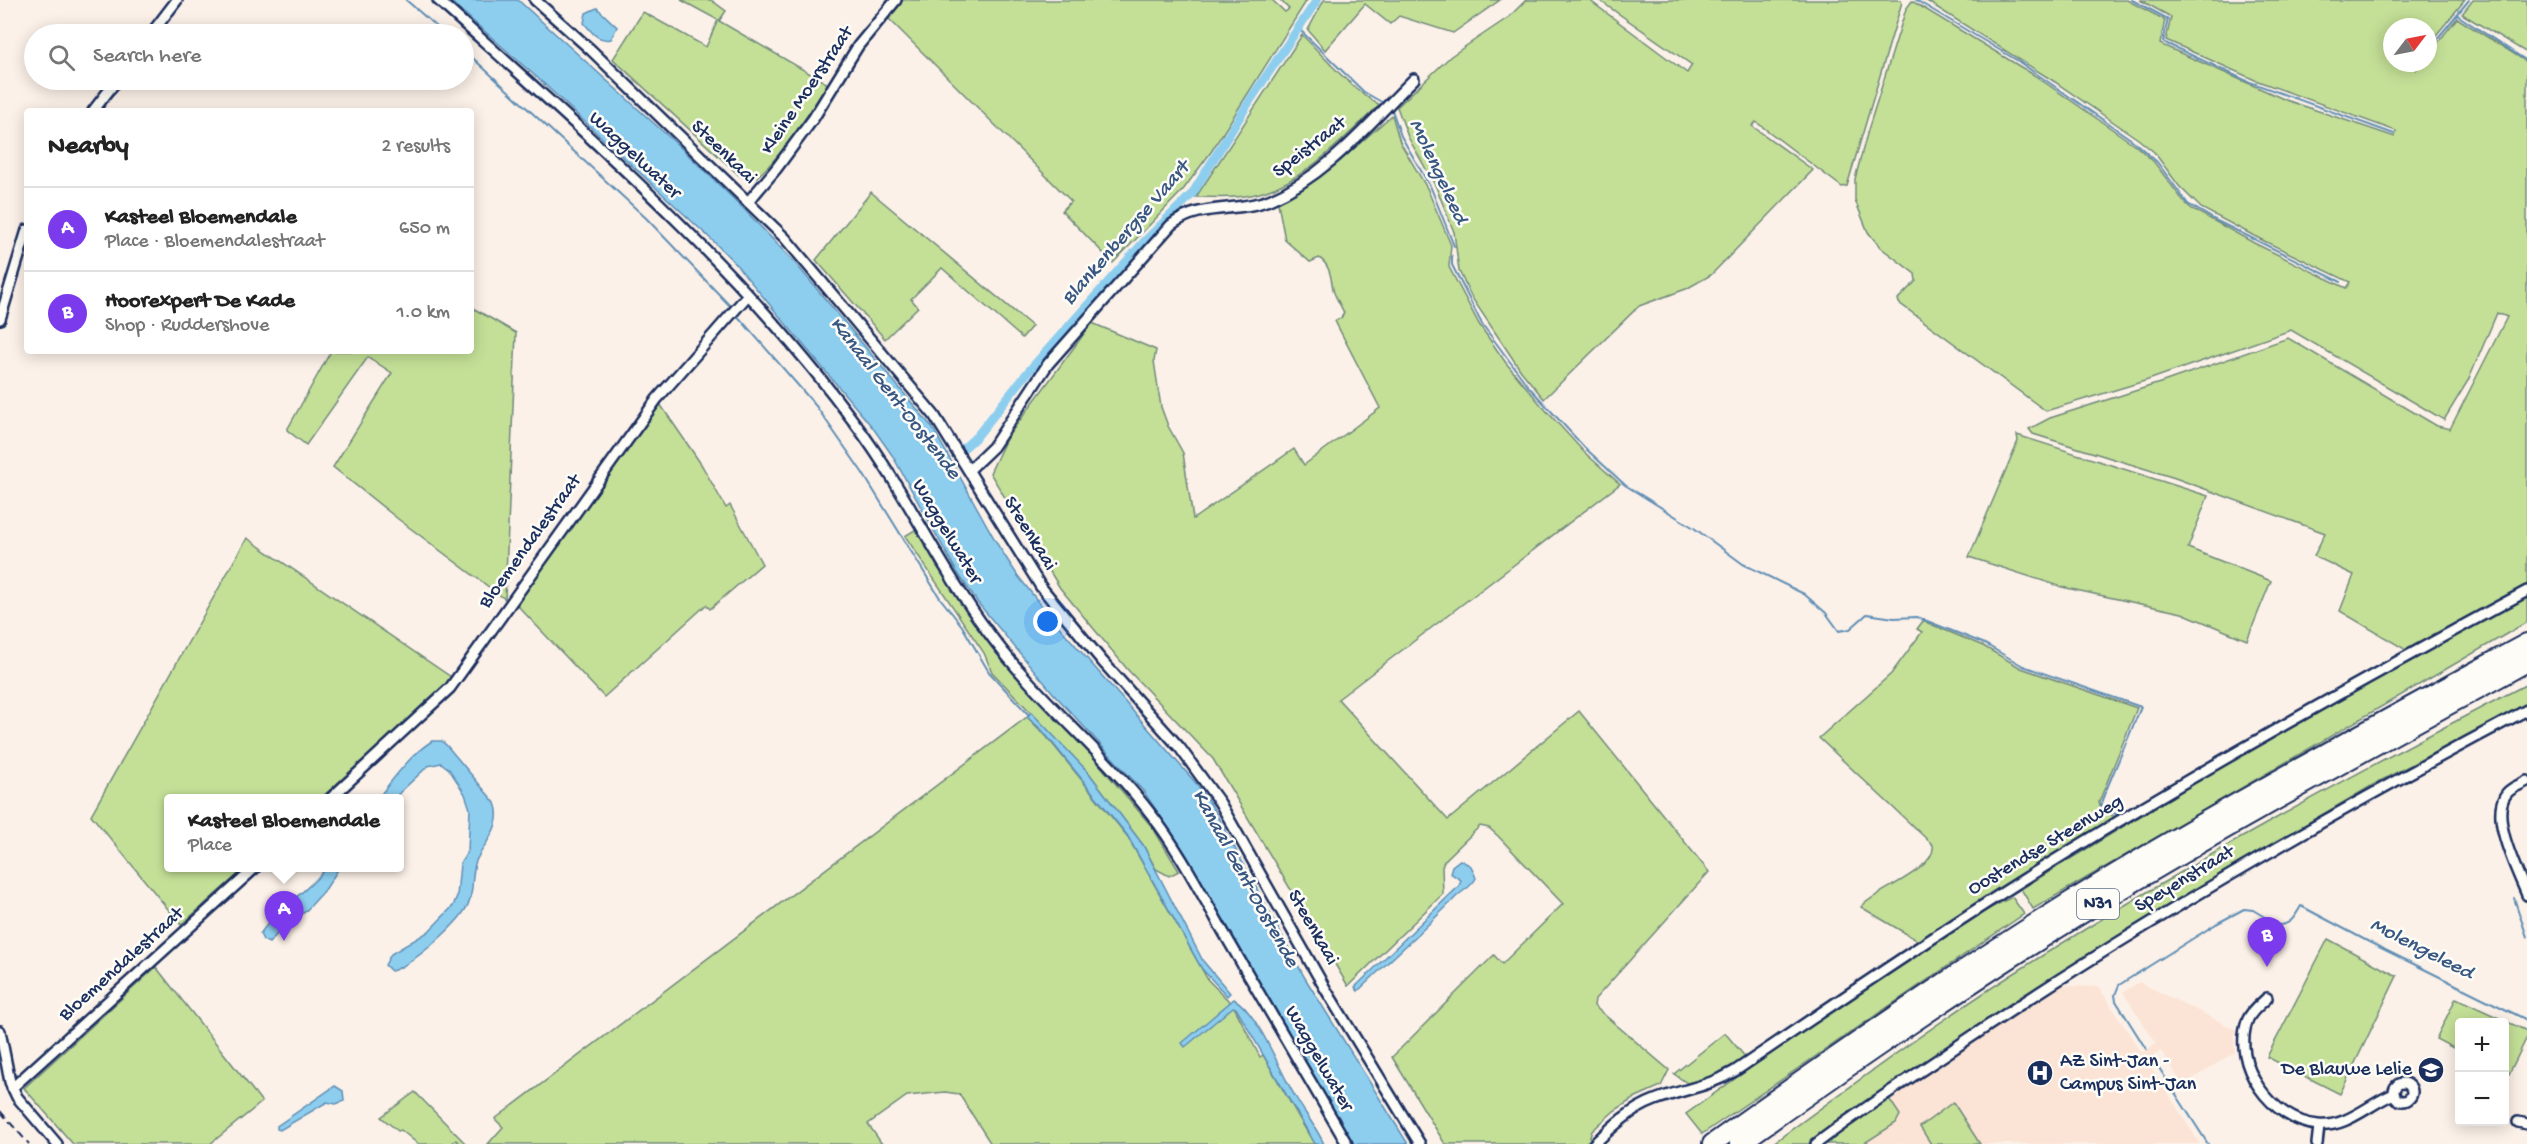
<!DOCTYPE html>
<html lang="en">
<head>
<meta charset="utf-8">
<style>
	body { margin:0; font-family:"Gochi Hand",sans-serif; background:#f6f6f6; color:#222 }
	.controls { position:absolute; right:18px; bottom:18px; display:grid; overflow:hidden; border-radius:6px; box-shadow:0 3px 15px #0003 }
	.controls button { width:54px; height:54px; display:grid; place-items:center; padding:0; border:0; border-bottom:2px solid #e0e0e0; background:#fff; color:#222; font:30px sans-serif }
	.compass { position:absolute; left:2383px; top:18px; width:54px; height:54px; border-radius:50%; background:#fff; box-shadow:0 3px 15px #0003; rotate:58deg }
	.you { position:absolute; left:1048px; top:622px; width:21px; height:21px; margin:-15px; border:4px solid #fff; border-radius:50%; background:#1a73e8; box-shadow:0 0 0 9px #1a73e833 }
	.badge { display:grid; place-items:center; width:39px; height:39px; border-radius:50%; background:#7c3aed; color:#fff; font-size:20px; font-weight:700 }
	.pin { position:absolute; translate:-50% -50px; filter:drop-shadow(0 2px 3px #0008) }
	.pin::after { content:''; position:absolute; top:32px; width:21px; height:18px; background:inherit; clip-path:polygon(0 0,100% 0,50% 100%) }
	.popup { position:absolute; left:164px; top:794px; width:240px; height:78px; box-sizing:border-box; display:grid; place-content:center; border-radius:6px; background:#fff; filter:drop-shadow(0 2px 4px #0005); font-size:20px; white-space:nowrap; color:#767676 }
	.popup b { font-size:22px; color:#222 }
	.popup::after { content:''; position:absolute; left:50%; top:100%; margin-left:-12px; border:12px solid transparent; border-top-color:#fff }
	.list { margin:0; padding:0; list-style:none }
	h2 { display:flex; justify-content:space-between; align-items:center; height:78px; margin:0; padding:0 24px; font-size:26px }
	h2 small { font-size:20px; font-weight:400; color:#767676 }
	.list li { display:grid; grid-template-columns:39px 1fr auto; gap:18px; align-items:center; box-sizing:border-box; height:84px; padding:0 24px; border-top:2px solid #e0e0e0 }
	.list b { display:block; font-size:22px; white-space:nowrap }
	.list p { margin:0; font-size:20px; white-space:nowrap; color:#767676 }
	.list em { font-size:20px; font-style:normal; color:#767676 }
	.icon { flex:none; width:33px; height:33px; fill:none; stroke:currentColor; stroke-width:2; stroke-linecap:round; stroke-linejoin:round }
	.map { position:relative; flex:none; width:2527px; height:1144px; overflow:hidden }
	.search { position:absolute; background:#fff; box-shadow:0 3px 15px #0003; left:24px; top:24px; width:450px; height:66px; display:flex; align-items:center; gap:15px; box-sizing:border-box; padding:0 21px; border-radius:33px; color:#767676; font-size:22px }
	.panel { position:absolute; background:#fff; box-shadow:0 3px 15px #0003; left:24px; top:108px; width:450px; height:246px; border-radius:6px }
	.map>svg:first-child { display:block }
	.built { fill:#fbe4d5 }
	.green { fill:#c4e097; stroke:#70887a; stroke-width:1.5 }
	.water { fill:#8dceef; stroke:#5f8eb5; stroke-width:1.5 }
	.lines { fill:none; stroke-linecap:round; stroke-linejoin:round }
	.stream { stroke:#5f8eb5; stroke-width:2 }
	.canal { stroke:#8dceef; stroke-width:9 }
	.street-casing { stroke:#1b2f5e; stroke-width:14 }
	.highway-casing { stroke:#1b2f5e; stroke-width:22 }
	.street { stroke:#fdfcf7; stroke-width:9 }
	.highway { stroke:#fdfcf7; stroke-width:18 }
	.rail { stroke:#1b2f5e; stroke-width:2; stroke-dasharray:9 4.5; stroke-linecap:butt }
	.labels { text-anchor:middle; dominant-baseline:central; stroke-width:5; stroke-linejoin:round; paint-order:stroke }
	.shield { fill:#fdfcf7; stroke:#5f6c8c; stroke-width:1.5 }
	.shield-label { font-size:18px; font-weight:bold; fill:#1b2f5e }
	.street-label { font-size:20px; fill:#1b2f5e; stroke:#fdfcf7 }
	.poi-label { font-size:20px; fill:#1b2f5e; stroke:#fdfcf7; text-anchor:start }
	.water-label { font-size:21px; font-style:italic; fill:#385782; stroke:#fdfcf7 }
</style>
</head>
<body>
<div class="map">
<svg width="2527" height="1144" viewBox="0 0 2527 1144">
	<rect width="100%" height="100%" fill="#fcf1e8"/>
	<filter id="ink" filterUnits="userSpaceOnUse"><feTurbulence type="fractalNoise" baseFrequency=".0167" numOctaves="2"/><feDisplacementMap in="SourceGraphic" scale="12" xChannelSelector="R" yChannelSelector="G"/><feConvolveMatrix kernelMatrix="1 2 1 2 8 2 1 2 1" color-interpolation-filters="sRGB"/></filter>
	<g filter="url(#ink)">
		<polygon class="built" points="2139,982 2237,1030 2234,1036 2235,1052 2183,1085 2161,1051 2147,1060 2200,1144 1821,1144 2056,985 2099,987 2141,1052 2143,1052 2156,1043 2123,992"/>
		<g class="green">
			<path d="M 681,0 L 711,0 L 726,11 L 719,21 L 828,84 C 808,114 780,160 752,181 L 739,175 L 613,59 L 643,12 L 706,47 L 718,20 Z"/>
			<polygon points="902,0 1272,0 1285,12 1289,9 1280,0 1307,0 1211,152 1183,190 1113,263 1062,211 1071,201 888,18"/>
			<polygon points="1324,0 1500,0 1453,33 1399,16 1390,24 1365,4 1325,50 1308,30"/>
			<polygon points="1526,0 1589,0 1687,73 1692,65 1599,0 1901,0 1902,2 1847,186 1842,187 1756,122 1752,126 1813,170 1711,275 1686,289 1639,306 1544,399 1521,371 1472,298 1459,271 1454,232 1436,187 1408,137 1397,107 1451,56 1509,17"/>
			<polygon points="1925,0 2127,0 2165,20 2160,44 2286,100 2395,137 2396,131 2255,80 2166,40 2171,17 2140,0 2465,0 2428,45 2428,27 2392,27 2392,63 2413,63 2411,66 2416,70 2422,63 2428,63 2428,55 2457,18 2527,62 2527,585 2406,650 2340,611 2354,575 2314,556 2325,533 2175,478 2033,434 2029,429 2050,418 2163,382 2288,338 2437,426 2450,429 2507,317 2497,313 2469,379 2444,420 2291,330 2148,380 2046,411 1899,303 1898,299 1916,281 1915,274 1880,247 1868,232 1855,200 1855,179 1868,130 1906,9 1912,1 2034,75 2135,145 2154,162 2185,203 2192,209 2254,243 2346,288 2350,282 2260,239 2201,208 2179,186 2154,152 2138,139 2055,82"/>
			<polygon points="2473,0 2527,0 2527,53 2462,14"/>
			<path d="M 1302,35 C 1327,59 1351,90 1382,106 L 1378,111 L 1375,109 C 1340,142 1300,186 1251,195 C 1234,199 1214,197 1196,197 Z"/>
			<path d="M 1392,115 L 1400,142 L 1427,188 L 1451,245 L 1449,267 L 1479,324 L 1506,363 L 1542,406 L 1584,452 L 1620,484 L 1338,699 L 1448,820 L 1579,711 L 1709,872 L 1595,999 L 1594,1006 L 1669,1070 L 1661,1086 L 1636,1097 L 1614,1111 L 1592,1131 L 1589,1140 L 1583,1144 L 1445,1144 L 1392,1057 L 1494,955 L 1502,964 L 1563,904 L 1498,836 L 1489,828 L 1480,826 L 1444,861 L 1442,867 L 1443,894 L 1348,986 L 1213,759 L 1128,670 L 1060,588 L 990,473 L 1006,439 L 1092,323 L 1156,350 L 1154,361 L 1161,407 L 1168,426 L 1183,453 L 1193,519 L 1294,449 L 1304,465 L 1380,408 L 1335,321 L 1341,318 L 1344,313 C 1341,305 1334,296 1333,289 C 1331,278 1330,264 1319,258 L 1310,262 L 1285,240 L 1278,203 L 1332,168 Z"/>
			<polygon points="871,192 1032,326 1022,338 942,268 911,299 918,307 885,339 816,260"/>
			<polygon points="471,307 516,333 505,599 398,519 333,467 392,373 368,357 306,445 287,430 331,351 471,351"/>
			<polygon points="660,404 701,464 726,508 730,505 762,564 710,609 706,605 604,697 516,604"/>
			<polygon points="2017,435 2208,496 2188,548 2271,581 2247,640 2182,613 2062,587 1969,557 2018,441"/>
			<polygon points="918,528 936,565 993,646 1018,676 1066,725 1153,828 1179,871 1169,876 1156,869 1143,845 1089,773 992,672 984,653 905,536"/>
			<polygon points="247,538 451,677 446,685 321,798 168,798 168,868 245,868 181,925 91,815"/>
			<polygon points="2527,596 2527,622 2033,909 2021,889 2270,737"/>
			<path d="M 1923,621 L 1983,646 L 2021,668 L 2137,708 L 2099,802 L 2101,810 L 2118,818 L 1920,942 L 1861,907 C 1875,890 1937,870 1933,845 L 1819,738 L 1891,674 L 1922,632 L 1917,629 Z"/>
			<path d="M 2527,684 L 2527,704 L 2378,782 L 2153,914 L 2034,990 L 1808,1144 L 1772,1144 C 1858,1081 1942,1018 2032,962 C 2193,861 2359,771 2527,684 Z"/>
			<polygon points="1027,717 1046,736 1127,836 1208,980 1233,1005 1260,1057 1263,1055 1314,1144 991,1144 959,1094 945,1092 907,1096 868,1124 882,1144 488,1144 503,1127 495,1119"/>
			<polygon points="2012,897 2024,914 1702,1134 1686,1114 1793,1037 1961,923"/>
			<polygon points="2328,939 2397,976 2340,1094 2267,1057"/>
			<polygon points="156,967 262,1102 210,1144 73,1144 24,1088"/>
			<polygon points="2456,998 2527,1031 2527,1037 2509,1074 2505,1072 2504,1022 2460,1022 2459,1051 2436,1039"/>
			<polygon points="1725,1033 1747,1059 1713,1077 1687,1083 1674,1074"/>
			<polygon points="415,1092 466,1144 460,1144 456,1140 451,1144 418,1144 401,1130 398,1131 381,1117"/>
			<polygon points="1885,1099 1890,1100 1900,1115 1896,1123 1863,1144 1821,1144"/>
			<polygon points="1953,1102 1980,1144 1931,1144 1920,1127"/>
		</g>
		<g class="water">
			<polygon points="449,0 518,0 680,147 743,208 796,264 932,427 999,547 1018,576 1048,614 1195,782 1212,806 1305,978 1408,1144 1353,1144 1185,853 1144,792 1053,693 978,603 957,572 892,455 873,428 734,262 713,241 541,81"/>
			<path d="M 597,8 L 617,27 L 611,39 C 598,42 592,32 584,23 L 586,13 Z"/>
			<polygon points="1031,712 1089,773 1143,845 1203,961 1230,993 1227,996 1202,969 1127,835 1042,730 1027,717"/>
			<path d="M 432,741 L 442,741 L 448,747 L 495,803 C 504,825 485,842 476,861 C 471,874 474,890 469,902 C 463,921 409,968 391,971 L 385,965 L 391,954 L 428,932 L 453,906 L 457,896 L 460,864 L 468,851 L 470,809 L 465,794 L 449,769 L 441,763 L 428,766 L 394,798 L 378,798 C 394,778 410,755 432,741 Z"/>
			<path d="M 1460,860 L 1471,866 L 1476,878 C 1472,887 1463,890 1456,897 C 1425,929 1391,959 1358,991 L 1355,987 L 1459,886 L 1461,880 L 1450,873 L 1452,866 Z"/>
			<path d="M 326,868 L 339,868 L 325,890 L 305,912 L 288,922 L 269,943 L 263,940 L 260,934 C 277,908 307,893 326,868 Z"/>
			<path d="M 1234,999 C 1258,1012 1280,1072 1295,1096 C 1304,1112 1316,1127 1324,1144 L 1315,1144 L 1236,1008 L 1233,1007 L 1185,1047 L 1182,1043 Z"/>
			<polygon points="335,1086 343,1091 344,1101 336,1104 327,1102 280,1130 277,1129 277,1126"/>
		</g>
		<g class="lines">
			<g class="stream">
				<polyline points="406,0 445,34"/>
				<polyline points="1916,0 2018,61 2132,140 2157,162 2188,204 2217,221 2341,282"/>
				<polyline points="2132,0 2168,19 2163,42 2247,81 2394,134"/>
				<polyline points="2457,15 2527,61"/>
				<polyline points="1298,28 1364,92 1385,104"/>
				<polyline points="464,50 646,218 732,308"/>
				<polyline points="2428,50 2469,0"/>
				<polyline points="2414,67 2418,63"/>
				<polyline points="1392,110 1401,136 1431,188 1454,246"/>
				<polyline points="1452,256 1452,265 1482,324 1528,386 1584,447 1625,485 1694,528 1743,564 1804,594 1826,613 1839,631 1850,629 1867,614 1894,618 1917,617 1985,644 2023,666 2141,707 2102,800 2101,806 2105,810 2122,816"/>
				<polyline points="735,313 816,406 862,472 940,598 962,626 989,672 1029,715"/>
				<polyline points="657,393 716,325"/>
				<polyline points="654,411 663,399"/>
				<polyline points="491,621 520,582"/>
				<polyline points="2514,898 2527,937"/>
				<path d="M 2146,1049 L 2116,1001 L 2115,995 L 2119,985 L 2216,924 L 2244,909 L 2253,910 L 2278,925 C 2291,925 2295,916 2301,906 L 2369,942 L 2527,1020"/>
				<polyline points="2152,1057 2208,1144"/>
			</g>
			<polyline class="canal" points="965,447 977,436 1028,372 1144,242 1192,194 1251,99 1317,0"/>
			<defs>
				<g id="street">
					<path d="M 438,0 C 585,133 739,265 857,426 C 906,492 939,566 988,632 C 1036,698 1101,749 1151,814 C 1179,850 1201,893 1224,933 C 1265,1003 1306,1074 1347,1144"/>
					<polyline points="535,0 591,50 785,238 934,415 1041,587 1103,662 1180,748 1220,803 1326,990 1420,1144"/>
					<polyline points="151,34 177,0"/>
					<polyline points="93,111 117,80"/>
					<polyline points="748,202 776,169 813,119 858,46 896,0"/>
					<polyline points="0,319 27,230"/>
					<path d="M 969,470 L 993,447 L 1048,364 L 1171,225 C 1201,202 1236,213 1269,200 C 1327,176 1370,122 1414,79"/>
					<path d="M 2527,781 C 2520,785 2512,787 2507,793 C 2488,815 2518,872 2527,895"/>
					<polyline points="331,798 450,688 657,399 748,295"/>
					<path d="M 2267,998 C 2261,1004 2252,1010 2248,1019 C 2230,1064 2272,1121 2318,1125 C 2347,1128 2370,1103 2394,1094"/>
					<polyline points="0,1031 10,1082 17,1097 57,1144"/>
					<circle cx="2403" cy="1092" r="9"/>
					<polyline points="12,1088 255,868"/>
					<polyline points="2518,1122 2527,1124"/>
					<path d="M 1594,1144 C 1613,1126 1631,1109 1655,1100 C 1683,1089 1708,1087 1735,1071 C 1831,1006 1927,940 2026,878 C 2189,776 2358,682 2527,591"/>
					<path d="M 1816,1144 C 1864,1107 1916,1075 1965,1041 C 2146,920 2334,812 2527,710"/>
					<polyline points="2317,1144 2319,1126"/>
				</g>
				<g id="highway">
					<path d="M 1712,1144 C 1866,1034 2022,926 2186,832 C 2298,767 2413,705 2527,643"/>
					<path d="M 1739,1144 C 1850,1065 1962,987 2078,916 C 2225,826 2376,745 2527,662"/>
				</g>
			</defs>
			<use href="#street" class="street-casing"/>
			<use href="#highway" class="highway-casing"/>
			<use href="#street" class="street"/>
			<use href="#highway" class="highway"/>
			<polyline class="rail" points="0,1111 29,1144"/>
		</g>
	</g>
	<defs>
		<symbol id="school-disc" viewBox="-11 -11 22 22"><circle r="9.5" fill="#1b2f5e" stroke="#fdfcf7"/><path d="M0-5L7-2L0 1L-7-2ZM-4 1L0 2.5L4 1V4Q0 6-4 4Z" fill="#fff"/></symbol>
		<symbol id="hospital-disc" viewBox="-11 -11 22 22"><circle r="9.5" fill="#1b2f5e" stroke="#fdfcf7"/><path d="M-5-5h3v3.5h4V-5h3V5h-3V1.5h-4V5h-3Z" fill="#fff"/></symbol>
	</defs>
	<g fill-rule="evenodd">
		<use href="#school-disc" x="2416" y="1055" width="30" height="30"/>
		<use href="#hospital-disc" x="2025" y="1058" width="30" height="30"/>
	</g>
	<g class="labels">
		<rect class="shield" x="2077" y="889" width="42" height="30" rx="4.5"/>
		<g class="shield-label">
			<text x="2098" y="904">N31</text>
		</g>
		<g class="street-label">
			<text transform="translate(808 91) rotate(-56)">Kleine Moerstraat</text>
			<text transform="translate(1310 148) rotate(-38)">Speistraat</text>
			<text transform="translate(723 153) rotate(44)">Steenkaai</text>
			<text transform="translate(634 156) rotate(43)">Waggelwater</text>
			<text transform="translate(946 532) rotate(59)">Waggelwater</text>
			<text transform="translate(1029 534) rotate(58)">Steenkaai</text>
			<text transform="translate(531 542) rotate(-54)">Bloemendalestraat</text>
			<text transform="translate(2046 846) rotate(-31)">Oostendse Steenweg</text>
			<text transform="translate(2185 880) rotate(-31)">Speyenstraat</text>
			<text transform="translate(1312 928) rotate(60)">Steenkaai</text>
			<text transform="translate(122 965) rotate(-42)">Bloemendalestraat</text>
			<text transform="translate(1318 1059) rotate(60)">Waggelwater</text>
		</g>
		<g class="poi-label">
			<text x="2060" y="1062">AZ Sint-Jan -<tspan x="2060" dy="23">Campus Sint-Jan</tspan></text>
			<text x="2412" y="1070" text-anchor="end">De Blauwe Lelie</text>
		</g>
		<g class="water-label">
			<text transform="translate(1437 172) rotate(65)">Molengeleed</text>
			<text transform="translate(1127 234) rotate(-49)">Blankenbergse Vaart</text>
			<text transform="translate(894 399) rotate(52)">Kanaal Gent-Oostende</text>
			<text transform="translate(1244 879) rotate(61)">Kanaal Gent-Oostende</text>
			<text transform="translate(2421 950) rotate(27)">Molengeleed</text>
		</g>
	</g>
</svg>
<div class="controls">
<button>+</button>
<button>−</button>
</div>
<svg class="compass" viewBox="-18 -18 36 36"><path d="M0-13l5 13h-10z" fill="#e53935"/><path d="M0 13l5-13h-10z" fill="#767676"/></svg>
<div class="you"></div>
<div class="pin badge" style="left:284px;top:941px">A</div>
<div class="popup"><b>Kasteel Bloemendale</b>Place</div>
<div class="pin badge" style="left:2267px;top:967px">B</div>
<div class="search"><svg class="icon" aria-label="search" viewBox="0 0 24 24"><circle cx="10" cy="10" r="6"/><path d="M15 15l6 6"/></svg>Search here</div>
<section class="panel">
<h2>Nearby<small>2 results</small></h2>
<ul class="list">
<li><span class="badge">A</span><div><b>Kasteel Bloemendale</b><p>Place · Bloemendalestraat</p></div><em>650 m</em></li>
<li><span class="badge">B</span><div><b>Hoorexpert De Kade</b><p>Shop · Ruddershove</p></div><em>1.0 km</em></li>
</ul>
</section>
</div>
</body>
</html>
